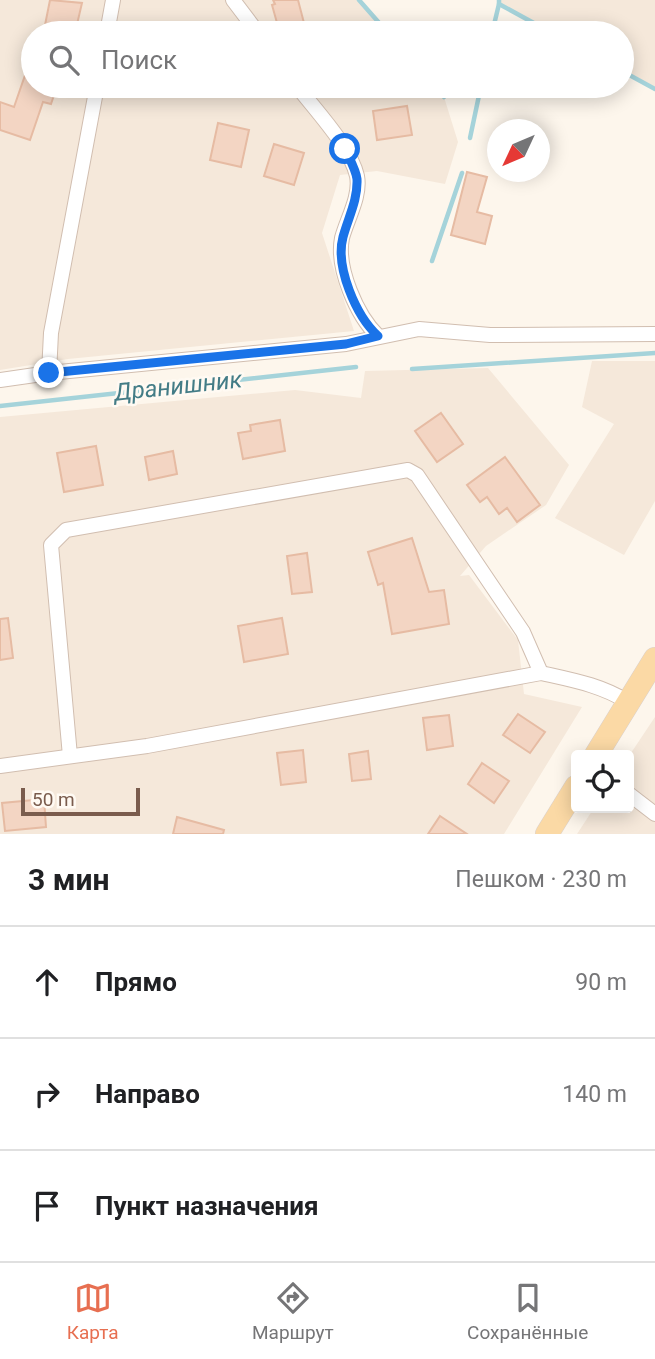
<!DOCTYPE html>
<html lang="ru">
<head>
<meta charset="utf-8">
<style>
	body { margin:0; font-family:Roboto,sans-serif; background:#f6f6f6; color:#202124 }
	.controls { position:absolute; right:21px; bottom:21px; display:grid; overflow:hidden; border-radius:7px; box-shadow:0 4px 18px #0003 }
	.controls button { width:63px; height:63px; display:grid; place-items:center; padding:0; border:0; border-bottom:2px solid #e0e0e0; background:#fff; color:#202124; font:35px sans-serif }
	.compass { position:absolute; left:487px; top:119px; width:63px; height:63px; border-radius:50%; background:#fff; box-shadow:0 4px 18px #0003; rotate:226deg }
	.scale { position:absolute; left:21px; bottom:18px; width:119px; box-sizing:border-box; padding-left:7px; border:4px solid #7a5c4d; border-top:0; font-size:19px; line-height:24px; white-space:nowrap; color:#7a5c4d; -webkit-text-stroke:5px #fffaf3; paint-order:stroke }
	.stop { position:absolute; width:21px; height:21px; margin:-16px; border:5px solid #1a73e8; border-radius:50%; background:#fff }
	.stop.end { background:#1a73e8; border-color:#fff; box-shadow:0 2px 7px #0008 }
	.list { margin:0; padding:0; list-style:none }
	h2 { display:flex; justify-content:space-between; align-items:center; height:91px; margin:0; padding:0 28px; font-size:30px }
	h2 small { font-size:23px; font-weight:400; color:#757577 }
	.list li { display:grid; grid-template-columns:46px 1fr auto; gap:21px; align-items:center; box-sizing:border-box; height:112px; padding:0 28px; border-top:2px solid #e0e0e0 }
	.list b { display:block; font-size:26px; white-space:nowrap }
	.list em { font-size:23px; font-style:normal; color:#757577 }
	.icon { flex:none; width:38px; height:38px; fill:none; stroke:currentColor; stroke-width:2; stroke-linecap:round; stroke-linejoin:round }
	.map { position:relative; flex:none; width:655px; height:834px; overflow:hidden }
	.search { position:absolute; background:#fff; box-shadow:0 4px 18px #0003; left:21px; right:21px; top:21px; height:77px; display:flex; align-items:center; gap:18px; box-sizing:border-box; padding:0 24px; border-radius:38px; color:#757577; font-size:26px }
	.sheet { height:427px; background:#fff }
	nav { display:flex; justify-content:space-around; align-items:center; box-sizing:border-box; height:98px; border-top:2px solid #e0e0e0; background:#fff; font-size:19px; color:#757577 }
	nav a { display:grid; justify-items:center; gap:4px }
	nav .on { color:#e76f51 }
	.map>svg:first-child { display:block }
	.residential { fill:#f5e8da }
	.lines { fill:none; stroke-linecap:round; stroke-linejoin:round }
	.stream { stroke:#a5d3da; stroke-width:4.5 }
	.building { fill:#f3d5c3; stroke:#e6bba3; stroke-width:2 }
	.minor-casing { stroke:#d1beb0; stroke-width:16 }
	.primary-casing { stroke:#dad1cd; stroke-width:24 }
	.minor { stroke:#fff; stroke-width:14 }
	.primary { stroke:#fbd9a5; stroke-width:23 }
	.route { stroke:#1a73e8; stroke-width:9 }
	.labels { text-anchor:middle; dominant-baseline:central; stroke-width:5; stroke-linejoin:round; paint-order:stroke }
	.water-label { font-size:24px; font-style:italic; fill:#437c86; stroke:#fffaf3 }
</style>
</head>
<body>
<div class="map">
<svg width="655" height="834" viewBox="0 0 655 834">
	<rect width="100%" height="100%" fill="#fdf6ec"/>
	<g class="residential">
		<polygon points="0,0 359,0 388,33 33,33 33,86 434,86 444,97 458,142 445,184 377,171 340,175 322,233 354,331 68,359 0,370"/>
		<polygon points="499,0 655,0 655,89 622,71 622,33 552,33 499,4"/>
		<polygon points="592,361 655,361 655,501 624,555 555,518 614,424 582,407"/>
		<polygon points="488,368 569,465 546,505 486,546 460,576 469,575 518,640 524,694 582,707 504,834 0,834 0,417 295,390 361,398 365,371"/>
		<polygon points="655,717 655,834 577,834 594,808 629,808 629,756"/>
	</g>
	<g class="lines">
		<g class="stream">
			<polyline points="359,0 388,33"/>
			<polyline points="499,0 499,4 552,33"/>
			<polyline points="492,33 499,4"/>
			<polyline points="622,71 655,89"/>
			<polyline points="434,86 444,97"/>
			<polyline points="470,138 481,86"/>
			<polyline points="432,261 462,173"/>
			<polyline points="412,369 655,353"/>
			<polyline points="0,406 356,367"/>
		</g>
	</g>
	<g class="building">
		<polygon points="50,0 82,3 75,33 44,30"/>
		<polygon points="273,0 298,0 304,23 279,30 272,5 275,4"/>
		<polygon points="31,58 33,58 33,86 57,86 51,104 43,102 30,140 0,130 0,102 14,107"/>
		<polygon points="407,106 412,135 377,140 373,111"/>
		<polygon points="218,123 249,130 241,167 210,160"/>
		<polygon points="274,144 304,153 294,185 264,176"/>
		<polygon points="467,172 487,177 477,212 492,216 485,244 451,235"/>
		<polygon points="441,413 463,444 437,462 415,431"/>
		<polygon points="280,420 285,451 243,459 238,433 251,431 250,425"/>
		<polygon points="96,446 103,485 64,492 57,453"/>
		<polygon points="173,451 177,474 149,480 145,457"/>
		<polygon points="505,457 540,505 517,522 507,508 499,514 487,497 480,502 467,485"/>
		<polygon points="412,538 429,592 444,590 449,624 392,634 383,583 378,585 368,552"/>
		<polygon points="307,553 312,592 292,594 287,556"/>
		<polygon points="8,618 13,658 0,660 0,619"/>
		<polygon points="282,618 288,654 244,662 238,626"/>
		<polygon points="518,714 545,732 530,753 503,735"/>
		<polygon points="449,715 453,746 427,750 423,718"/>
		<polygon points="303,750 306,782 281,785 277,753"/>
		<polygon points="368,751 371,779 352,781 349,754"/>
		<polygon points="482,763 509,781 494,803 468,784"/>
		<polygon points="44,799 46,827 5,831 2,803"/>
		<polygon points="440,816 467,834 428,834"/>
		<polygon points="177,817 224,830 223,834 173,834"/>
	</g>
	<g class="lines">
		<defs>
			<g id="minor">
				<polyline points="233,0 258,33"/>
				<polyline points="107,33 113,0"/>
				<path d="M 297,86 C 316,111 350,146 357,176 C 361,196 347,219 342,238 C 336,268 357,316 378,336"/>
				<polyline points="49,373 51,333 97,86"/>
				<polyline points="0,380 49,373 346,344 419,329 490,335 655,334"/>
				<polyline points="70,756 51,545 66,530 408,470 417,475 523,632 541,673"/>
				<path d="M 0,766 L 147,746 L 541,673 C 572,680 601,685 628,702"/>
				<polyline points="629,794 655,814"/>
			</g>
			<g id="primary">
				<polyline points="596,755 655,659"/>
				<polyline points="547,834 576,787"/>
			</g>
		</defs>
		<use href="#minor" class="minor-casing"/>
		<use href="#primary" class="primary-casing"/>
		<use href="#minor" class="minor"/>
		<use href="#primary" class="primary"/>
	</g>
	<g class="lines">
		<path class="route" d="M 49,373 L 346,344 L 378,336 C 356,316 335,267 343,237 C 348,218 358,200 357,179 C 356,170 349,158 345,149"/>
	</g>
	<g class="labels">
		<g class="water-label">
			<text transform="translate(178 386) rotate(-6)">Дранишник</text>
		</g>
	</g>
</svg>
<div class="controls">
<button><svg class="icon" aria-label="locate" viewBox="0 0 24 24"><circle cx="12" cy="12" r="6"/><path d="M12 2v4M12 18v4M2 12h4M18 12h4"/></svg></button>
</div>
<svg class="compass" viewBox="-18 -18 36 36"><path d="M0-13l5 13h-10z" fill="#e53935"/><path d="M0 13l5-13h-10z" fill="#757577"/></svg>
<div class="scale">50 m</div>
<div class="stop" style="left:345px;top:149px"></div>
<div class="stop end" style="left:49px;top:373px"></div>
<div class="search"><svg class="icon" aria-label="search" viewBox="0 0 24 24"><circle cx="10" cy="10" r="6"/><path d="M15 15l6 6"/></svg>Поиск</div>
</div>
<section class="sheet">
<h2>3 мин<small>Пешком · 230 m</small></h2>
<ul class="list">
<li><svg class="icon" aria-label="ahead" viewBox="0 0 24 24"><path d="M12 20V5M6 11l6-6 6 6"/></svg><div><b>Прямо</b></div><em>90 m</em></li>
<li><svg class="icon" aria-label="right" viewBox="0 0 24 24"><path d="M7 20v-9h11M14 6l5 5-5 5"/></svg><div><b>Направо</b></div><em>140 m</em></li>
<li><svg class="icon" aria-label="arrive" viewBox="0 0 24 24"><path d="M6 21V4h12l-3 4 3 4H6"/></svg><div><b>Пункт назначения</b></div></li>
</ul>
</section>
<nav>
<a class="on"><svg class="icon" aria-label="map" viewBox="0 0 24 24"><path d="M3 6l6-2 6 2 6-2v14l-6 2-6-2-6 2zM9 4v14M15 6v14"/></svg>Карта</a>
<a><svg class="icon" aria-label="directions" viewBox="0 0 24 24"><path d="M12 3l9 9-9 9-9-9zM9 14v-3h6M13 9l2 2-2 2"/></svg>Маршрут</a>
<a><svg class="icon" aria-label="saved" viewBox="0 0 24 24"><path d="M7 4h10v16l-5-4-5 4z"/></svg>Сохранённые</a>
</nav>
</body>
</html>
